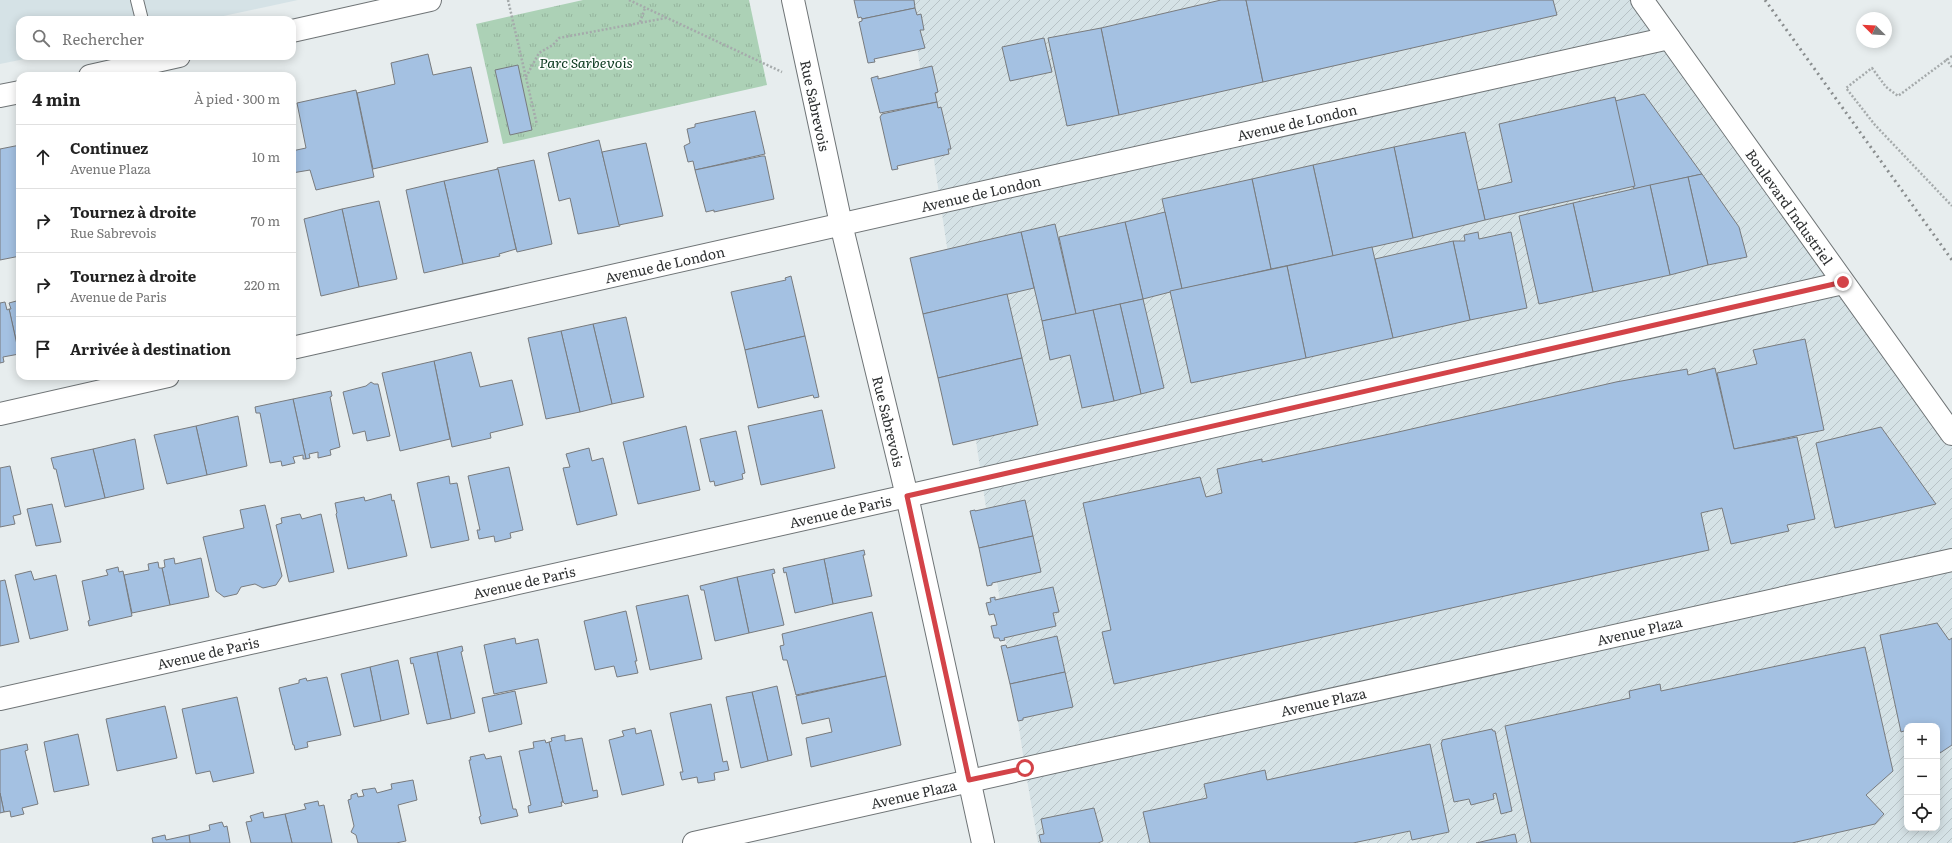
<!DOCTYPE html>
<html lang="fr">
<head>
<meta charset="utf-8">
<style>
	body { margin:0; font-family:Literata,serif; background:#f6f6f6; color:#222 }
	.controls { position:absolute; right:12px; bottom:12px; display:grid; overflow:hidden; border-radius:8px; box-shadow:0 2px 10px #0003 }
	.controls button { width:36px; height:36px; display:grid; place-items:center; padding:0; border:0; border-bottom:1px solid #e0e0e0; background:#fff; color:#222; font:20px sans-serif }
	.compass { position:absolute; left:1856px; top:12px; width:36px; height:36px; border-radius:50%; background:#fff; box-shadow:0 2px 10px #0003; rotate:294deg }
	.stop { position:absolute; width:12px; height:12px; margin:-9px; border:3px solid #d34348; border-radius:50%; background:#fff }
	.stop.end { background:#d34348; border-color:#fff; box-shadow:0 1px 4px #0008 }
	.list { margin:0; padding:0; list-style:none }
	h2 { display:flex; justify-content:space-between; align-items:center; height:52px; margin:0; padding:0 16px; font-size:17px }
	h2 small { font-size:13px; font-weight:400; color:#767676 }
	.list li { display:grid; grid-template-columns:26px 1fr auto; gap:12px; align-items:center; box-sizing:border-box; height:64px; padding:0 16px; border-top:1px solid #e0e0e0 }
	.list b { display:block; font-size:15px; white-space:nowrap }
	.list p { margin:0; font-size:13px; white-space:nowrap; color:#767676 }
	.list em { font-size:13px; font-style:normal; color:#767676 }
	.icon { flex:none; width:22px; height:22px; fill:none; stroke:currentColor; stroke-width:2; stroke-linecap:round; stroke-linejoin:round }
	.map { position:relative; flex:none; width:1952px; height:843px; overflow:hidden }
	.search { position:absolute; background:#fff; box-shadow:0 2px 10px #0003; left:16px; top:16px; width:280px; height:44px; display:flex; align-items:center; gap:10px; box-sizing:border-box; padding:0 14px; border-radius:12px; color:#767676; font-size:15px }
	.panel { position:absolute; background:#fff; box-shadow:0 2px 10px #0003; left:16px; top:72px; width:280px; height:308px; border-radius:12px }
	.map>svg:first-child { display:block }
	.built { fill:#d5e2e6 }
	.industrial { fill:url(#industrial-furrows); fill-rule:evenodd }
	.park { fill:url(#park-tufts) }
	.building { fill:#a4c1e2; stroke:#787b7e }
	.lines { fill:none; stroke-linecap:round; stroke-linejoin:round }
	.lane-casing { stroke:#6f7476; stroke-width:14 }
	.street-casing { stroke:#6f7476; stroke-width:24 }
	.secondary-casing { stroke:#6f7476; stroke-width:24 }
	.path { stroke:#a5aaab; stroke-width:2.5; stroke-dasharray:2 2; stroke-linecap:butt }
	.lane { stroke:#fff; stroke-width:12 }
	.street { stroke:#fff; stroke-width:22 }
	.secondary { stroke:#fff; stroke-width:22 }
	.rail { stroke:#898d8e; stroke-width:3; stroke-dasharray:2 4; stroke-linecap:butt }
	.route { stroke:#d34348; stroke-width:5 }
	.labels { text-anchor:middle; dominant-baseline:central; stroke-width:3.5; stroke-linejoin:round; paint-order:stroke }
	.park-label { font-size:14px; font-style:italic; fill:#07361b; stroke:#fff }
	.street-label { font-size:14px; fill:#2e3031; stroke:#fff }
</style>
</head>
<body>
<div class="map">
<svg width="1952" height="843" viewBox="0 0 1952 843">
	<defs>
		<pattern id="industrial-furrows" width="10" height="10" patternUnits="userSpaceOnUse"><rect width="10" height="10" fill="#d5e2e6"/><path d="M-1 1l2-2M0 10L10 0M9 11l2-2" fill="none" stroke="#b7c2c6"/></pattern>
		<pattern id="park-tufts" width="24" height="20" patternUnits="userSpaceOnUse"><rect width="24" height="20" fill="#acd1b6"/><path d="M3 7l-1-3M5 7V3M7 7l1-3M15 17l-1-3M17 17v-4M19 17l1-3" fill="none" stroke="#94b49d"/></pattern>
	</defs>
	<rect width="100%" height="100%" fill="#e7edee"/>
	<polygon class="built" points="0,0 298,0 205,20 20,20 20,56 39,56 0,64"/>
	<path class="industrial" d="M 910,0 L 1642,0 L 1952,434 L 1952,843 L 1038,843 L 1025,768 ZM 1907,726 L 1937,726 L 1937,828 L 1907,828 Z"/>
	<polygon class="park" points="583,0 749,0 767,85 503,144 476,24"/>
	<g class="building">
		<polygon points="854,0 914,0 915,8 862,19 861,17 858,18"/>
		<polygon points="1221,0 1246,0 1263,82 1119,115 1101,28"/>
		<polygon points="1246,0 1553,0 1557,15 1263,82"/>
		<polygon points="915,8 917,15 921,14 924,30 920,30 925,48 874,59 875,62 868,63 859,22 862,21 862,19"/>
		<polygon points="1101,28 1119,115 1067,126 1048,38"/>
		<polygon points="1044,38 1052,72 1010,81 1002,47"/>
		<polygon points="428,54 433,75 471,67 488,142 373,169 357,93 395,84 391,63"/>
		<polygon points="518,65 532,130 510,135 495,70"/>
		<polygon points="932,66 938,92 935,93 937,102 880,113 871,78 878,76 878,79"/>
		<polygon points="356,90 374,177 316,190 310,170 292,173 292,151 306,148 297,103"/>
		<polygon points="1644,94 1702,174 1634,189 1615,101"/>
		<polygon points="1615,97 1635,186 1485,220 1478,190 1512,182 1499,124"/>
		<polygon points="937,102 938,108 941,107 951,149 948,149 949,154 897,166 898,169 892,170 880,117 882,114"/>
		<polygon points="755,111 765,154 695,170 693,161 688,162 684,146 690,143 687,129 695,127 695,124"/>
		<polygon points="1465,132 1485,220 1413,238 1394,147"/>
		<polygon points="599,140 620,226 578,234 570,198 559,201 548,153"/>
		<polygon points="646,143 663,216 619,225 602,152"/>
		<polygon points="20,145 20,256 0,260 0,149"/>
		<polygon points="1394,147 1413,238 1333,256 1313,165"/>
		<polygon points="762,156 765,156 774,199 714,212 714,210 706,212 695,170"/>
		<polygon points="534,160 552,244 517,252 497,168"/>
		<polygon points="1313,165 1333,256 1271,269 1252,179"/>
		<polygon points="498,169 516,249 499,254 500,256 463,264 444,181"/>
		<polygon points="1702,174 1739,227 1747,257 1708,265 1688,177"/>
		<polygon points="1688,177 1708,265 1670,275 1650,185"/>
		<polygon points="1252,179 1271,269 1182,289 1162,199"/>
		<polygon points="444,181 463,264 424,273 406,190"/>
		<polygon points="1650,185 1670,275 1593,292 1573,203"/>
		<polygon points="379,201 397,279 359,287 342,209"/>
		<polygon points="1573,203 1593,292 1539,304 1519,216"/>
		<polygon points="342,209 359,287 321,296 304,219"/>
		<polygon points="1165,212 1182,289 1143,299 1125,222"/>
		<polygon points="1125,222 1143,299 1076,314 1059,237"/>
		<polygon points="1055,224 1076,314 1042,321 1021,232"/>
		<polygon points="1021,232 1034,288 923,314 910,258"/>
		<polygon points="1478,232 1479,239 1511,232 1527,308 1470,320 1453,241 1465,241 1464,235"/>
		<polygon points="1453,241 1470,320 1393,338 1375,259"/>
		<polygon points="1372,247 1393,338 1306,358 1287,266"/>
		<polygon points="1287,266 1306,358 1191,383 1170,291"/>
		<polygon points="791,276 805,336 745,350 731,292 786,280 785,278"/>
		<polygon points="1007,294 1022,358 938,378 923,314"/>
		<polygon points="1143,299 1164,388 1141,394 1120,304"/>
		<polygon points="20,300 20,354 19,354 9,309 11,309 9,303"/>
		<polygon points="5,302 7,310 9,309 10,313 19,354 3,357 4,362 0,363 0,303"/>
		<polygon points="1120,304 1141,394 1114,401 1093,310"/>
		<polygon points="1093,310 1114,401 1082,408 1070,355 1050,360 1042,321"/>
		<polygon points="626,317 644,397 612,404 593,324"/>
		<polygon points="593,324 612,404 580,412 561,331"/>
		<polygon points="561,331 580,412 546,419 528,338"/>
		<polygon points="805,336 819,397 814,398 813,395 758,408 745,350"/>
		<polygon points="1805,339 1824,430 1734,449 1717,373 1757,364 1753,350"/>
		<polygon points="471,352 480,387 512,380 523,425 490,433 491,438 452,447 434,361"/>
		<polygon points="1022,358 1038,425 953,445 938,378"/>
		<polygon points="434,361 450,439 400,451 382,373"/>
		<polygon points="1715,368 1734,449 1797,437 1815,519 1787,525 1789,531 1731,544 1722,508 1701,513 1709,550 1114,684 1102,632 1111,630 1083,503 1200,477 1206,497 1222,493 1217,469 1262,459 1262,462 1394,433 1616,382 1687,369 1688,375"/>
		<polygon points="371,382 374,384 378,384 390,436 367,441 365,431 353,434 343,392 366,386"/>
		<polygon points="331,391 332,396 330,397 340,447 330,450 331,455 318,458 318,452 309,454 310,458 306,459 293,399"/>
		<polygon points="293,399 306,459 303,459 303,455 293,457 295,463 282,466 281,461 270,463 260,413 256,413 255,407"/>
		<polygon points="822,410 835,468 761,485 748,426"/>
		<polygon points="238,416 247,466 207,475 196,426"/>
		<polygon points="196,426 207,475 167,484 154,435"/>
		<polygon points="686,426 700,490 638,504 623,442"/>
		<polygon points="1881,427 1936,504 1835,528 1816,443"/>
		<polygon points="736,431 745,473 742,474 743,479 715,486 714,481 710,482 700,439"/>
		<polygon points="135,439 144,489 105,498 93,449"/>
		<polygon points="589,448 592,461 603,458 617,515 577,525 563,468 570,467 566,454"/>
		<polygon points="93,449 105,498 65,507 56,469 54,469 51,458"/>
		<polygon points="10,466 21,514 13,516 15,524 0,527 0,468"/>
		<polygon points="509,467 523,530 510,533 511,538 495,542 494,536 479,539 477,530 480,530 468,476"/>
		<polygon points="449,476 450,484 457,483 469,540 431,548 417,483"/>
		<polygon points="391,494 392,501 394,500 407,556 348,569 336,514 337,513 335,503 364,497 365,501"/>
		<polygon points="1025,500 1033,536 979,548 970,511 975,510 975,511"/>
		<polygon points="52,504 61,542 36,546 27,509"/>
		<polygon points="265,505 282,576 276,585 263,588 255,584 241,587 237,594 224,597 216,591 203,537 244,528 240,510"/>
		<polygon points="300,514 302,519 321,514 334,572 289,582 276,525 282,523 281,518"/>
		<polygon points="1033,536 1041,572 992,583 992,585 987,586 979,548"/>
		<polygon points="864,550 865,555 863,555 872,596 833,604 824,559"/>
		<polygon points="174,558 175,564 201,558 209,597 170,605 162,568 165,567 164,560"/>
		<polygon points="824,559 833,604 795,613 786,572 784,573 783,568"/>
		<polygon points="158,562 159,568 162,568 170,605 132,613 124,575 149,570 148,564"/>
		<polygon points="118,567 119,572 123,571 132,616 89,626 88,621 90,620 82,581 108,575 106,570"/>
		<polygon points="774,569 775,573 772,574 784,625 749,633 737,577"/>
		<polygon points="31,571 34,580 56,575 68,630 30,639 15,575"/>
		<polygon points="737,577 749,633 715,641 704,590 701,590 700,586"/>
		<polygon points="5,580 19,642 0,646 0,581"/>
		<polygon points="1053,587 1059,612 1053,613 1056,626 1004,638 1005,640 1000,641 999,638 994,638 991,626 997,625 994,614 989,615 986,603 991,602 990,598 995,597 995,600"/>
		<polygon points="688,595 702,659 650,670 636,606"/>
		<polygon points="626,611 637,661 635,661 638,673 617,677 614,666 595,670 584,621"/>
		<polygon points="872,612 886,676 796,695 787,660 783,660 780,646 784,645 782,634"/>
		<polygon points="1937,623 1949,640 1952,638 1952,745 1940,753 1937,738 1937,726 1934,724 1907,726 1907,730 1901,732 1880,635"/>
		<polygon points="1057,636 1065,672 1010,684 1001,646 1006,645 1007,648"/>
		<polygon points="515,638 516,644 538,639 547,683 494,694 484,645"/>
		<polygon points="462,646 463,651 461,652 475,713 451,719 437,652"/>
		<polygon points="1865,647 1893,771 1866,795 1884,814 1875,824 1792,843 1531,843 1505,726 1630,698 1629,691 1660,684 1661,691"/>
		<polygon points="437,652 451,719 427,724 413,663 411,664 410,658"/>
		<polygon points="398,660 409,714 381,721 370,667"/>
		<polygon points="370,667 381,721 354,727 341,674"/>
		<polygon points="1065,672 1073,707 1023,718 1023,720 1018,721 1010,684"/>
		<polygon points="886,676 901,745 811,767 806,738 832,732 829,718 802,724 796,696"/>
		<polygon points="327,677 341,735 307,742 308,747 295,750 294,745 293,745 279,688 299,683 299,680 306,678 307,681"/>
		<polygon points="777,686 792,755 768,761 752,692"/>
		<polygon points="515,691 522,724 489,732 482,698"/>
		<polygon points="752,692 768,761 741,768 726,697"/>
		<polygon points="237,697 254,773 213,782 210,771 196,774 182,709"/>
		<polygon points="711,704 723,762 727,761 729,770 714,773 715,780 698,783 697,777 682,780 680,772 683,772 670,713"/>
		<polygon points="165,706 177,758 117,771 106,719"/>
		<polygon points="635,728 636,734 651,730 664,785 622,795 609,740 624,736 622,731"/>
		<polygon points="1492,729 1493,731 1495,731 1512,811 1501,814 1496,793 1493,794 1494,799 1471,805 1469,799 1454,802 1441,743 1442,742 1442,740"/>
		<polygon points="78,734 89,785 54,792 44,742"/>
		<polygon points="565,735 565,741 582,738 593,791 597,790 598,797 565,804 563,802 549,742 552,741 551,738"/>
		<polygon points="545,740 546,743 549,742 563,802 561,802 562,806 529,813 528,806 531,805 519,751 534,748 533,742"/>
		<polygon points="27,744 28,750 25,751 38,804 22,808 24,814 11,817 10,811 4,812 0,793 0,750"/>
		<polygon points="1430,744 1449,832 1412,840 1410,831 1353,843 1150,843 1143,812 1207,798 1204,784 1265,770 1267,780"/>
		<polygon points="484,754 486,759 501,756 513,809 516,809 518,816 481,824 479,817 481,816 469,760 471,760 470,757"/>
		<polygon points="413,780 417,800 398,805 406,841 396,843 358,843 356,835 351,832 354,826 348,800 351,799 351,795 357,793 358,797 364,796 362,790 375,788 377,793 392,789 391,784"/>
		<polygon points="0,793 4,812 0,813"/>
		<polygon points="318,801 319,806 324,805 332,843 292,843 285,814 306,809 304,804"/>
		<polygon points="1094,808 1103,841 1098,843 1041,843 1039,835 1044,834 1041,819"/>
		<polygon points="263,812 264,818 285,814 292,843 251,843 246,822 252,821 250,816"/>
		<polygon points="222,822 224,827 227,826 230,843 190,843 189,835 210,830 209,825"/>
		<polygon points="1515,834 1517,843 1476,843"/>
		<polygon points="165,835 166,840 189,835 190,843 153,843 152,838"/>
	</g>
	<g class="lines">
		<defs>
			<polyline id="lane" points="137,0 142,20"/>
			<g id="street">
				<path id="s1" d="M 793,0 L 841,224 L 907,496 L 983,843"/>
				<polyline points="292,31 430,0"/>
				<polyline points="90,76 179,56"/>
				<polyline points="0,96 20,92"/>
				<path id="s2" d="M 292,348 L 1669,38"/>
				<polyline points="0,414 168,376"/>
				<path id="s3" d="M 0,699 L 907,496 L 1843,283"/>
				<path id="s4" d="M 694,843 L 1952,560"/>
			</g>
			<g id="secondary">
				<path id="s5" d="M 1642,0 L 1952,434"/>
			</g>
		</defs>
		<use href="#lane" class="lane-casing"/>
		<use href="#street" class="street-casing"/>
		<use href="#secondary" class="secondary-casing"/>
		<g class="path">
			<polyline points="508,0 537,125"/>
			<polyline points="629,0 782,72"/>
			<polyline points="640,22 645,8"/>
			<polyline points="1952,56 1898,96 1886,87 1872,68 1846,88 1875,125 1952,206"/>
			<polyline points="1946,59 1952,67"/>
			<polyline points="526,77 539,53 553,45 559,38 666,18"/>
		</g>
		<use href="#lane" class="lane"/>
		<use href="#street" class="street"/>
		<use href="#secondary" class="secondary"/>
		<polyline class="rail" points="1765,0 1952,260"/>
	</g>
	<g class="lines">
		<polyline class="route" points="1025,768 969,780 907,496 1843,282"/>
	</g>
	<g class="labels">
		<g class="park-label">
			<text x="586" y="62">Parc Sarbevois</text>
		</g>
		<g class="street-label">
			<text stroke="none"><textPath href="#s1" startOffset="108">Rue Sabrevois</textPath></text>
			<text stroke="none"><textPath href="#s2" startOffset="1030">Avenue de London</textPath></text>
			<text stroke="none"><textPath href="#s2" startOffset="706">Avenue de London</textPath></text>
			<text stroke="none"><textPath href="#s5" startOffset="254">Boulevard Industriel</textPath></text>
			<text stroke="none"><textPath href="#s2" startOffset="382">Avenue de London</textPath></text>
			<text stroke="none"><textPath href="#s1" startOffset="432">Rue Sabrevois</textPath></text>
			<text stroke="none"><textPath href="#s3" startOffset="861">Avenue de Paris</textPath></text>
			<text stroke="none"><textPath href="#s3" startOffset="537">Avenue de Paris</textPath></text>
			<text stroke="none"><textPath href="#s4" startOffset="969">Avenue Plaza</textPath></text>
			<text stroke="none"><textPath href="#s3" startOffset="213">Avenue de Paris</textPath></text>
			<text stroke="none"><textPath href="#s4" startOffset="645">Avenue Plaza</textPath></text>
			<text stroke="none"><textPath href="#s4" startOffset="225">Avenue Plaza</textPath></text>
		</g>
	</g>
</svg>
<div class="controls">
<button>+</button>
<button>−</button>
<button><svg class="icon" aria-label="locate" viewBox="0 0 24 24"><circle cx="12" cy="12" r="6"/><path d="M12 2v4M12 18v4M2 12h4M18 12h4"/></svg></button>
</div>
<svg class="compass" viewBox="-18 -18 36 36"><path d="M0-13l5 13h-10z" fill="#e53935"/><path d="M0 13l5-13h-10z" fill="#767676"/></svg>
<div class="stop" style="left:1025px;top:768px"></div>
<div class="stop end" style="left:1843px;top:282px"></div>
<div class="search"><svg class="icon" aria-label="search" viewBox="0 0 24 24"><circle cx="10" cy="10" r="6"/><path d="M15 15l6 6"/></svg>Rechercher</div>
<section class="panel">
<h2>4 min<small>À pied · 300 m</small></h2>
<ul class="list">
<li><svg class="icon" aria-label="ahead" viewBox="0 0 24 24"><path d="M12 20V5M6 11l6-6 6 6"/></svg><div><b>Continuez</b><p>Avenue Plaza</p></div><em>10 m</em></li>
<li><svg class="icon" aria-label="right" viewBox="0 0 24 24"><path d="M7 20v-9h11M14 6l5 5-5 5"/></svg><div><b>Tournez à droite</b><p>Rue Sabrevois</p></div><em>70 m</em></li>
<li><svg class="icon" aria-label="right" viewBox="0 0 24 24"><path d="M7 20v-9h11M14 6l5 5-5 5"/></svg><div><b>Tournez à droite</b><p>Avenue de Paris</p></div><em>220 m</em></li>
<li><svg class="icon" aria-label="arrive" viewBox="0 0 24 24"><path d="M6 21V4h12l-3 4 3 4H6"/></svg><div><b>Arrivée à destination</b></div></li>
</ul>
</section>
</div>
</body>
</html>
